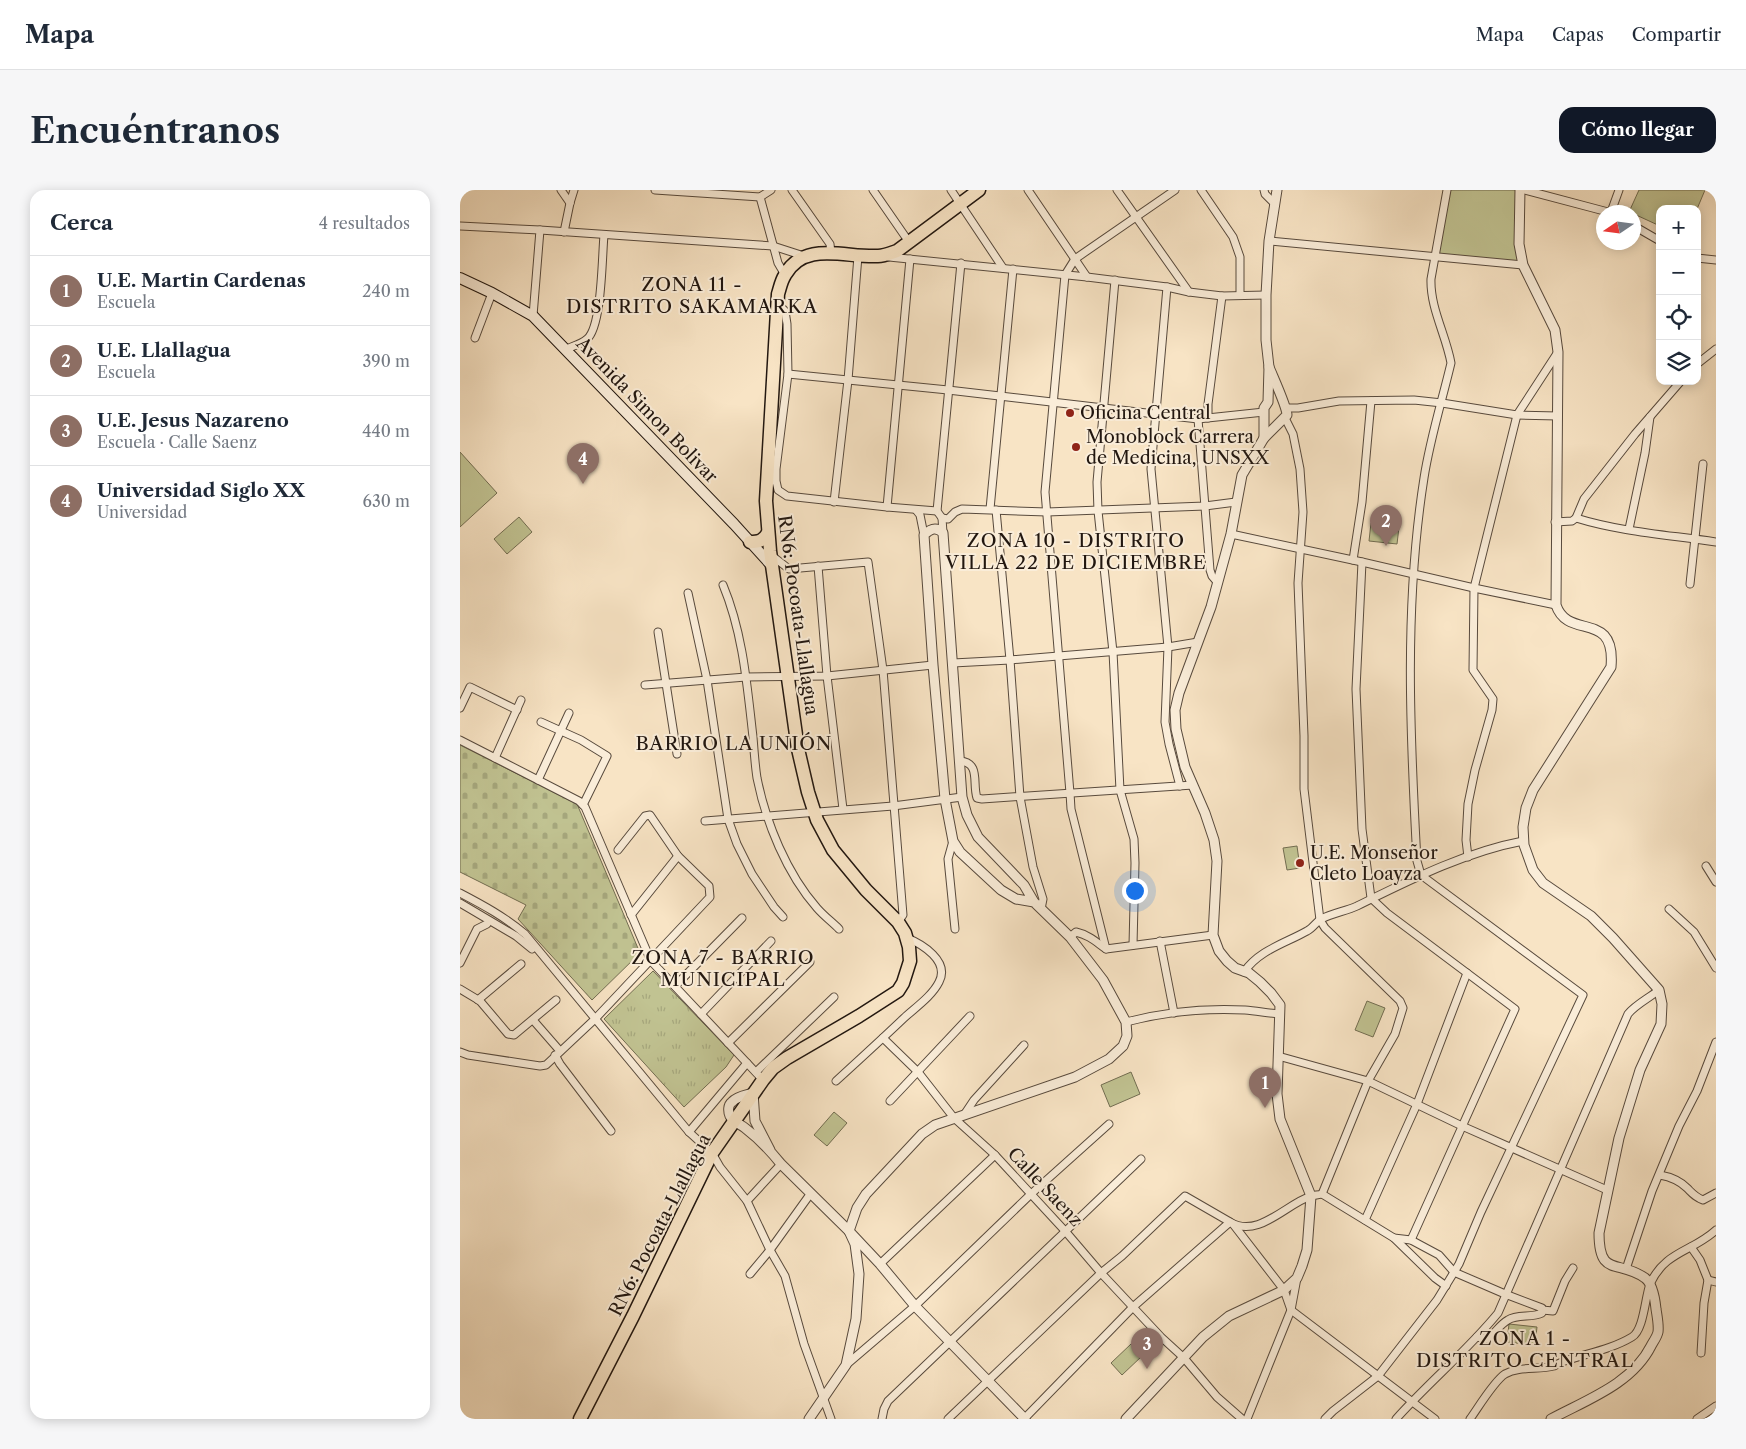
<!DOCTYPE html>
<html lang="es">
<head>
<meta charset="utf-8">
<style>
	body { margin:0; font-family:"Libre Caslon Text",serif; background:#f6f6f7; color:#1f2937 }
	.controls { position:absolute; right:15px; top:15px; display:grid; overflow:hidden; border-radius:10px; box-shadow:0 2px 12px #0003 }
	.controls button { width:45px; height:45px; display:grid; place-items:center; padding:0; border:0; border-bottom:1px solid #e0e1e3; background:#fff; color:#1f2937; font:25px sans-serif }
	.compass { position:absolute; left:1136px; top:15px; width:45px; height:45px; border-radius:50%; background:#fff; box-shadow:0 2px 12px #0003; rotate:257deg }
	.you { position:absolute; left:674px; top:700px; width:18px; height:18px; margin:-12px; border:4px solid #fff; border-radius:50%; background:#1a73e8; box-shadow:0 0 0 8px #1a73e833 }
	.badge { display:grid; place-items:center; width:32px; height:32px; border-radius:50%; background:#111827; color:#fff; font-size:16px; font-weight:700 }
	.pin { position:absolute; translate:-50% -41px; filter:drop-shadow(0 1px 2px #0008) }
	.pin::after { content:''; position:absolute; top:26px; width:18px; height:15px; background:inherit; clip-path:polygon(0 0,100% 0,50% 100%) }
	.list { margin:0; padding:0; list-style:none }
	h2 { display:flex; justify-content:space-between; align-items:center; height:65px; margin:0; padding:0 20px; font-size:21px }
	h2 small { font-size:16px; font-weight:400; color:#747a83 }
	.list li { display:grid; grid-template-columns:32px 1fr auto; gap:15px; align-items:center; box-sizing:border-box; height:70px; padding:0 20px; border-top:1px solid #e0e1e3 }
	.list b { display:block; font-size:19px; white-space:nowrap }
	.list p { margin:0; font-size:16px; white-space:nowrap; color:#747a83 }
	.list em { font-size:16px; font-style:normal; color:#747a83 }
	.icon { flex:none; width:28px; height:28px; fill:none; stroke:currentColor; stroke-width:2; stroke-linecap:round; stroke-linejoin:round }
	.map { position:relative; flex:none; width:1256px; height:1229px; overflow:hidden; border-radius:15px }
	header { display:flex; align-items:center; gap:30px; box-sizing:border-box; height:70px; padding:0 25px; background:#fff; border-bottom:1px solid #e0e1e3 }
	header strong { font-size:24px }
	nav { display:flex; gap:28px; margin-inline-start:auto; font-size:18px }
	.intro { display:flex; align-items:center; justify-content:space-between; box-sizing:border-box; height:120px; padding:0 30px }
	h1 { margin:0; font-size:35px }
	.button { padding:12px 22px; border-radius:15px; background:#111827; color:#fff; font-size:18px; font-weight:700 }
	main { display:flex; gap:30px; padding:0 30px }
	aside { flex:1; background:#fff; border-radius:15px; box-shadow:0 2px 12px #0003 }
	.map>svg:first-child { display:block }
	.cemetery { fill:url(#cemetery-stones); stroke:#726d51 }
	.park { fill:url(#park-tufts); stroke:#726d51 }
	.garden { fill:#c1c392; stroke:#726d51 }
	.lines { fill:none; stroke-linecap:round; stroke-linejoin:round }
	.minor-casing { stroke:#584a3d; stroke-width:9 }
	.tertiary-casing { stroke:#584a3d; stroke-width:11 }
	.secondary-casing { stroke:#221710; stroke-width:12 }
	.trunk-casing { stroke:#221710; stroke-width:15 }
	.minor { stroke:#faedd9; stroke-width:7 }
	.tertiary { stroke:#faedd9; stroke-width:9 }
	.secondary { stroke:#faedd9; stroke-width:10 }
	.trunk { stroke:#f8e4c5; stroke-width:12 }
	.poi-dot { fill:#8f2418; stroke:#faedd9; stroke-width:2 }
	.labels { text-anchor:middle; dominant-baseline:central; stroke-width:4; stroke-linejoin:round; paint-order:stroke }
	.street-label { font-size:18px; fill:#221710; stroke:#faedd9 }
	.poi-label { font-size:18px; fill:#221710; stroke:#faedd9; text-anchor:start }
	.neighbourhood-label { font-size:19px; letter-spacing:1px; fill:#221710; stroke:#faedd9 }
</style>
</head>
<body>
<header>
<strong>Mapa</strong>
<nav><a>Mapa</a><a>Capas</a><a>Compartir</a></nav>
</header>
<div class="intro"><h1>Encuéntranos</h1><a class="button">Cómo llegar</a></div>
<main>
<aside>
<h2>Cerca<small>4 resultados</small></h2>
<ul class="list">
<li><span class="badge" style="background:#8d6e63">1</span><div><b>U.E. Martin Cardenas</b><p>Escuela</p></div><em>240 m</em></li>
<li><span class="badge" style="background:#8d6e63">2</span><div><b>U.E. Llallagua</b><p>Escuela</p></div><em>390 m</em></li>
<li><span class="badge" style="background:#8d6e63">3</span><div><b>U.E. Jesus Nazareno</b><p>Escuela · Calle Saenz</p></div><em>440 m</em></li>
<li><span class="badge" style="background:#8d6e63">4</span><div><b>Universidad Siglo XX</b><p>Universidad</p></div><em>630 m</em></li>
</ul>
</aside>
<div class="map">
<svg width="1256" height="1229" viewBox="0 0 1256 1229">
	<defs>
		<pattern id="cemetery-stones" width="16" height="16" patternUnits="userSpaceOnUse" patternTransform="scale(1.25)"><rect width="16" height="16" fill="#c1c392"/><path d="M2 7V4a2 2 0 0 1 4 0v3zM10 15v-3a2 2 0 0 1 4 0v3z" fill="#a6a77d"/></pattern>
		<pattern id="park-tufts" width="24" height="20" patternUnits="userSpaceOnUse" patternTransform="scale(1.25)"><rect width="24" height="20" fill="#c1c392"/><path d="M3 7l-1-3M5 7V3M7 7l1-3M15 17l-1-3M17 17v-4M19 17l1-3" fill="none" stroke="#a6a77d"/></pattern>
	</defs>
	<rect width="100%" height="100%" fill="#f8e4c5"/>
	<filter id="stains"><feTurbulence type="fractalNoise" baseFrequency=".004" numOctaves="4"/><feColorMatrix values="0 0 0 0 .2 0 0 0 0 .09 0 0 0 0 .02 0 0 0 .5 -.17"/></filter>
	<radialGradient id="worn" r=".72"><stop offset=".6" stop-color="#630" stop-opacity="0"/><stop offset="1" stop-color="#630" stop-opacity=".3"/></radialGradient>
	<polygon class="cemetery" points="0,555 117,614 180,763 132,810 58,729 66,715 0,682"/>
	<polygon class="park" points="193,781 274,865 266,877 224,917 144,829"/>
	<g class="garden">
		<polygon points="987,0 1060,0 1063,75 974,68"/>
		<polygon points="1179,0 1245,0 1237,19 1200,19 1200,36 1174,24 1174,22 1169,22"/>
		<polygon points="0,262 37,303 0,337"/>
		<polygon points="59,327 72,342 47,364 34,349"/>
		<polygon points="911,333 939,337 937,354 909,351"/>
		<polygon points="837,656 840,678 827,680 823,658"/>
		<polygon points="907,811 925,818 913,847 895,840"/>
		<polygon points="671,882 680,904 650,917 641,895"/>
		<polygon points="374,922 387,933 367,956 354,945"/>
		<polygon points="1049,1134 1077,1137 1075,1155 1047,1152"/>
		<polygon points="671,1154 682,1166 662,1185 651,1173"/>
	</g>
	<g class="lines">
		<defs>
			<g id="minor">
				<polyline points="101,0 110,13"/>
				<polyline points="195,0 300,7 311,0"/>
				<polyline points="332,0 370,54 371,63"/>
				<polyline points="413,0 449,52"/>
				<polyline points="491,0 543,78"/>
				<polyline points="568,0 627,87"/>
				<polyline points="657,0 729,102"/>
				<polyline points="741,0 773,47 780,67 780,105"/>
				<polyline points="804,0 805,4 814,13"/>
				<polyline points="1065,0 1148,22"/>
				<polyline points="300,7 318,73 325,85"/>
				<polyline points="1151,22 1159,0"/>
				<polyline points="0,36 80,40 313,56 344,66"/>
				<polyline points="1174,36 1200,51"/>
				<polyline points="104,42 110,13 114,0"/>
				<polyline points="809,51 1063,75"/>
				<polyline points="429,67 627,87 707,97 729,102 762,106 806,105"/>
				<polyline points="1237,68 1256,70"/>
				<polyline points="655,90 637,292 638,321 653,462 660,600 674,649 675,673 673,755"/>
				<polyline points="707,97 691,279 708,457 705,532 709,554 720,596"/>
				<polyline points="318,114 325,121 327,134 328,184 316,279 316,291 318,300 327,306 427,317 477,321"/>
				<polyline points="73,126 80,40"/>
				<polyline points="15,148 32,103"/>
				<path d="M 106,159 C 113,156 122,154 127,149 C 142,137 142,66 144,45"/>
				<polyline points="1237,174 1256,159"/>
				<polyline points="328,184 488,200 738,229 804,222"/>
				<polyline points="827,218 838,218 879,211 954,210 982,213 1057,225 1098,226"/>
				<polyline points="748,228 748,214 762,106"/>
				<polyline points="825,228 833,244 840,279 843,322 838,393 844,546 844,599 860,730 865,738 940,811 943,818 935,844 908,891 862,1004"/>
				<polyline points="738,229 750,380 752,386 758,393"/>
				<polyline points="374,312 388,190 398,66"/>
				<polyline points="427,317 450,69"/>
				<polyline points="530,319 553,79"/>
				<polyline points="456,320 460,325 464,345"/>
				<polyline points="536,320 550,470 560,607 573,677 583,709 581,719"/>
				<polyline points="482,328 488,329 495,322 502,319 587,322 745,316 776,312"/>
				<path d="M 1116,328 C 1161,342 1210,345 1256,352"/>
				<polyline points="1095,332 1112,331 1116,328 1124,309 1175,244 1221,191"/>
				<polyline points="1169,339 1185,263 1190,227"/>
				<polyline points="483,343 482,328 477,321 501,73"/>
				<polyline points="771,344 902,372 1014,398 1096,415"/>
				<polyline points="311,365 329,379 408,372 423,480 443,725 438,732"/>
				<polyline points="893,370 902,312 911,211"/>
				<polyline points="902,372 896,499 902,639 911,708 927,723 1055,819 951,1050"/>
				<polyline points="358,376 367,486 383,619"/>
				<polyline points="1230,394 1243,274"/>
				<path d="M 263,395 C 283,443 287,495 293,547 C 294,560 295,575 297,588 C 306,633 327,684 357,718 C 364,726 372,732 379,739"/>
				<polyline points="228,403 247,490 268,629 277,654 292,684 314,717 323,727"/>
				<polyline points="198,442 217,564"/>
				<polyline points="493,473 550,470 708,457 738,452"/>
				<polyline points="185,495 286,487 367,486 473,475"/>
				<polyline points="0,518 10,497 57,520"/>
				<polyline points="81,532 121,550 147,566 123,615"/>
				<polyline points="0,550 119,611 125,617 191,771 303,890"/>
				<polyline points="35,568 61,510"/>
				<path d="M 500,571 C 521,573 512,593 517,608 L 522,609 L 733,595"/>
				<polyline points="78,590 109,523"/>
				<polyline points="245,631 433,616 502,607"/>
				<polyline points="493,651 488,669 495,739"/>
				<polyline points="1008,667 1006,650 1008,614 1015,580 1032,520 1033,509 1013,480 1014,398 1057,225 1098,162"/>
				<polyline points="1246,676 1256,692"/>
				<path d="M 0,703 C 23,715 45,727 65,744 L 229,942 L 252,963 L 260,977 L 287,1011 L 310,1060 L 325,1086 L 344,1154 L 371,1229"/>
				<polyline points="0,713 56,746 72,759"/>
				<polyline points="1209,719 1234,742 1256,778"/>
				<polyline points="171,725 218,666"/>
				<path d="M 610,747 L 616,742 C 629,745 636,752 646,759 L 753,745"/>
				<polyline points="700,751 714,823"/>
				<polyline points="646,759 611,619 610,603 585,302 605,85 615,69 715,0"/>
				<polyline points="0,773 17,739 27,734"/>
				<path d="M 784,782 C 799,760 826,753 847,741 C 853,738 856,732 861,729 C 873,723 886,721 897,716 C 950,690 1005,662 1063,651"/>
				<polyline points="215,796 282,728"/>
				<polyline points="0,799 20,811 48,844 54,845 96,810"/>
				<polyline points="18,810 61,774"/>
				<polyline points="241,824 311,751"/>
				<polyline points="73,830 100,861"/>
				<path d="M 666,832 C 704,822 746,818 785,820 C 796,821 808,823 819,824"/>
				<polyline points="423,848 458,882 494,928 535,965 606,1042 641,1083 701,1147 724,1168 757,1207 782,1229"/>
				<polyline points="268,853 350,772"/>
				<polyline points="0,862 8,865 80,876 86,875 135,829 250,707 249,696 218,666 190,625 185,626 158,660"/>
				<polyline points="95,865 100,874 151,941"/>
				<polyline points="818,866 908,891 1002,936 1147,1000"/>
				<polyline points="296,882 374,807"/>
				<path d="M 376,891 C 399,870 422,849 444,828 C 456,817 472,806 479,792 C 490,771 462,754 447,748"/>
				<polyline points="430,911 510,826"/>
				<polyline points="504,925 514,910 564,855"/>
				<polyline points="229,942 287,873"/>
				<path d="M 1200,985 C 1211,987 1219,990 1227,998 C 1233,1004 1235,1007 1243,1010 L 1256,1003"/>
				<polyline points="287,1011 321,974"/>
				<polyline points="905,1030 957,914 1007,783"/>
				<polyline points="773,1034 824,1100 831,1120 975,1229"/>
				<polyline points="934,1048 975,1088 986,1096"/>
				<polyline points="1231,1057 1240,1070 1248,1090 1244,1113 1241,1163"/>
				<polyline points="420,1074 535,965"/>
				<polyline points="1166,1079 1192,1001 1219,936 1237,901 1256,852"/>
				<polyline points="290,1084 310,1060 351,1003"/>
				<polyline points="1248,1090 1256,1092"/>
				<polyline points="1082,1120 1093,1121 1105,1091 1113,1078"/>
				<polyline points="386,1175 455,1116 571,1004 649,934"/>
				<polyline points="422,1229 424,1219 428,1211 681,969"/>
				<polyline points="488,1229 641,1083 662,1066 725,1006 770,1032"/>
				<path d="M 564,1229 L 673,1117 L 770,1032 C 798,1049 826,1014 851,1006 C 854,1005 859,1005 862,1004 L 934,1048 L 951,1050 L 979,1065 L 994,1082 L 1045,1104 L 1082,1118 L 1082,1123 C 1072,1128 1057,1124 1048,1130 C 1039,1135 1036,1143 1027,1149 L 1017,1147"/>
				<polyline points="787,1229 831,1120 837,1088"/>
				<path d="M 865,1229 L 873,1221 L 918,1186 L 977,1110 L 999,1074 L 1021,1022 L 1123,805 L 961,685 L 957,671 C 950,544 944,414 964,288 C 970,249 982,211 991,173 C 986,145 970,118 971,89 L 987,0"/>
				<path d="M 936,1229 C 969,1192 1007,1161 1038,1123 L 1168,824 C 1175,815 1189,808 1199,800"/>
				<path d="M 1010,1229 C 1018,1218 1034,1191 1045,1184 C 1059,1176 1078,1180 1094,1176 C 1098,1174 1103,1171 1108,1170 C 1129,1163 1152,1159 1172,1147 C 1184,1140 1185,1107 1190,1094 C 1205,1061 1232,1062 1256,1040"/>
				<polyline points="1237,1229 1256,1216"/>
			</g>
			<g id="tertiary">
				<path d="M 1060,0 L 1059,54 L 1063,75 L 1095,140 L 1098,162 L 1096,415 C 1108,451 1156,419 1151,477 L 1073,600 L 1066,618 L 1063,637 L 1064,655 L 1073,680 L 1083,693 L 1131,726 L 1153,748 L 1199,800 L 1202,814 L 1201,834 L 1180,880 L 1159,948 L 1139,1043 C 1139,1088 1158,1069 1185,1088 C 1193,1094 1195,1109 1196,1119 C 1197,1126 1199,1135 1198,1142 C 1197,1147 1193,1152 1191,1156 C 1172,1194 1126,1210 1091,1229"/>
				<polyline points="804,248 804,218 808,212 809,177 806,150 806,105 809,51 817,0"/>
				<path d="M 310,960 L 295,931 L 293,903 C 287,905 277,906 272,912 C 268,915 268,921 270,926 C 273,932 280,934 285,938 C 298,948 310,960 321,974 L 389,1041 L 420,1074 L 455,1116 L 565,1229"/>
				<path d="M 349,1229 L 386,1175 L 396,1129 L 399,1084 L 395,1054 L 389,1041 L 397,1018 L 406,1004 L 462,944 L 475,935 L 615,887 L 649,869 L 663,856 L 667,846 L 666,832 L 643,790 L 610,747 L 574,712 L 564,695 L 518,647 L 507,625 L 502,607 L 483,343 C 476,336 470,339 464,345 L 473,475 L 485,609 L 493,651 L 500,662 L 541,700 L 556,709 L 574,712"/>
				<path d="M 666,1229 L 743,1147 L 769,1126 L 824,1100 L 837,1088 L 842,1076 L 847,1060 L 851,1006 L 820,929 L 817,904 L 820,815 L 811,803 L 800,792 L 789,783 L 775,778 L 767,771 L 759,761 L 753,745 L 757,671 L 754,650 L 745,623 L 725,577 L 716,539 L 715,520 L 719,503 L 751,417 L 771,344 L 782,285 L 804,248 L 827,225 C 827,217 813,187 809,177"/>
			</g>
			<polyline id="secondary" points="0,88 32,103 73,126 274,334 312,376"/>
			<g id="trunk">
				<path d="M 290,352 C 299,352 303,351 308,343"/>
				<path d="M 120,1229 L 173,1126 L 252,963 L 303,890 L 313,878 L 327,868 L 399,826 L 438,801 L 443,793 L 450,771 L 449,757 L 445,743 L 438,732 L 406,700 L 373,660 L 357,630 L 348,602 L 338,559 L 310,361 L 306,311 L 318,104 C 320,98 321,91 325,85 C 344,50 386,68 418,66 C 424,66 431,63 437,61 L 519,0"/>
			</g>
		</defs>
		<use href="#minor" class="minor-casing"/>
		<use href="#tertiary" class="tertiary-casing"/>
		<use href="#secondary" class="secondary-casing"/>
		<use href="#trunk" class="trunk-casing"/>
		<use href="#minor" class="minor"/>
		<use href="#tertiary" class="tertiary"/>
		<use href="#secondary" class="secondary"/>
		<use href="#trunk" class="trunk"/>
	</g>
	<g class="poi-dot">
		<circle cx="610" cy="223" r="5"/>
		<circle cx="616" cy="257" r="5"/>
		<circle cx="840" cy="673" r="5"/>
	</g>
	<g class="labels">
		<g class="street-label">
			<text transform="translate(187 220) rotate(46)">Avenida Simon Bolivar</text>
			<text transform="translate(338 425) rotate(82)">RN6: Pocoata-Llallagua</text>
			<text transform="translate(585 997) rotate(47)">Calle Saenz</text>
			<text transform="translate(200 1035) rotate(-63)">RN6: Pocoata-Llallagua</text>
		</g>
		<g class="poi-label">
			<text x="620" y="223">Oficina Central</text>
			<text x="626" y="247">Monoblock Carrera<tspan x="626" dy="21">de Medicina, UNSXX</tspan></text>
			<text x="850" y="663">U.E. Monseñor<tspan x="850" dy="21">Cleto Loayza</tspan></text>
		</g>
		<g class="neighbourhood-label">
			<text x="232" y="94">ZONA 11 -<tspan x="232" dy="22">DISTRITO SAKAMARKA</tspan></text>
			<text x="616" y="350">ZONA 10 - DISTRITO<tspan x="616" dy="22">VILLA 22 DE DICIEMBRE</tspan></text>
			<text x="274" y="553">BARRIO LA UNIÓN</text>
			<text x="263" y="767">ZONA 7 - BARRIO<tspan x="263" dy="22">MUNICIPAL</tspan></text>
			<text x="1065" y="1148">ZONA 1 -<tspan x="1065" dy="22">DISTRITO CENTRAL</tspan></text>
		</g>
	</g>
	<rect width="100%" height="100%" filter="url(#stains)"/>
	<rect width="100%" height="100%" fill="url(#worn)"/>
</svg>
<div class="controls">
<button>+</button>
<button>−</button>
<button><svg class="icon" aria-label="locate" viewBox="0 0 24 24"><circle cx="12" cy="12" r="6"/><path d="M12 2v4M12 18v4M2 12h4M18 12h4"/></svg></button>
<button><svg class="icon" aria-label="layers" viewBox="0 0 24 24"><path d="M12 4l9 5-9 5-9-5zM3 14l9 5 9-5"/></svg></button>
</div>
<svg class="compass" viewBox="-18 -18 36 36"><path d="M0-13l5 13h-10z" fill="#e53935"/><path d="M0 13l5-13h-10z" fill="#747a83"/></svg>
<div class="you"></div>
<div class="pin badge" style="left:805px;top:918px;background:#8d6e63">1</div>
<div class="pin badge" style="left:926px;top:356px;background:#8d6e63">2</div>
<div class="pin badge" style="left:687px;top:1179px;background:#8d6e63">3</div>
<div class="pin badge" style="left:123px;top:294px;background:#8d6e63">4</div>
</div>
</main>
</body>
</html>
